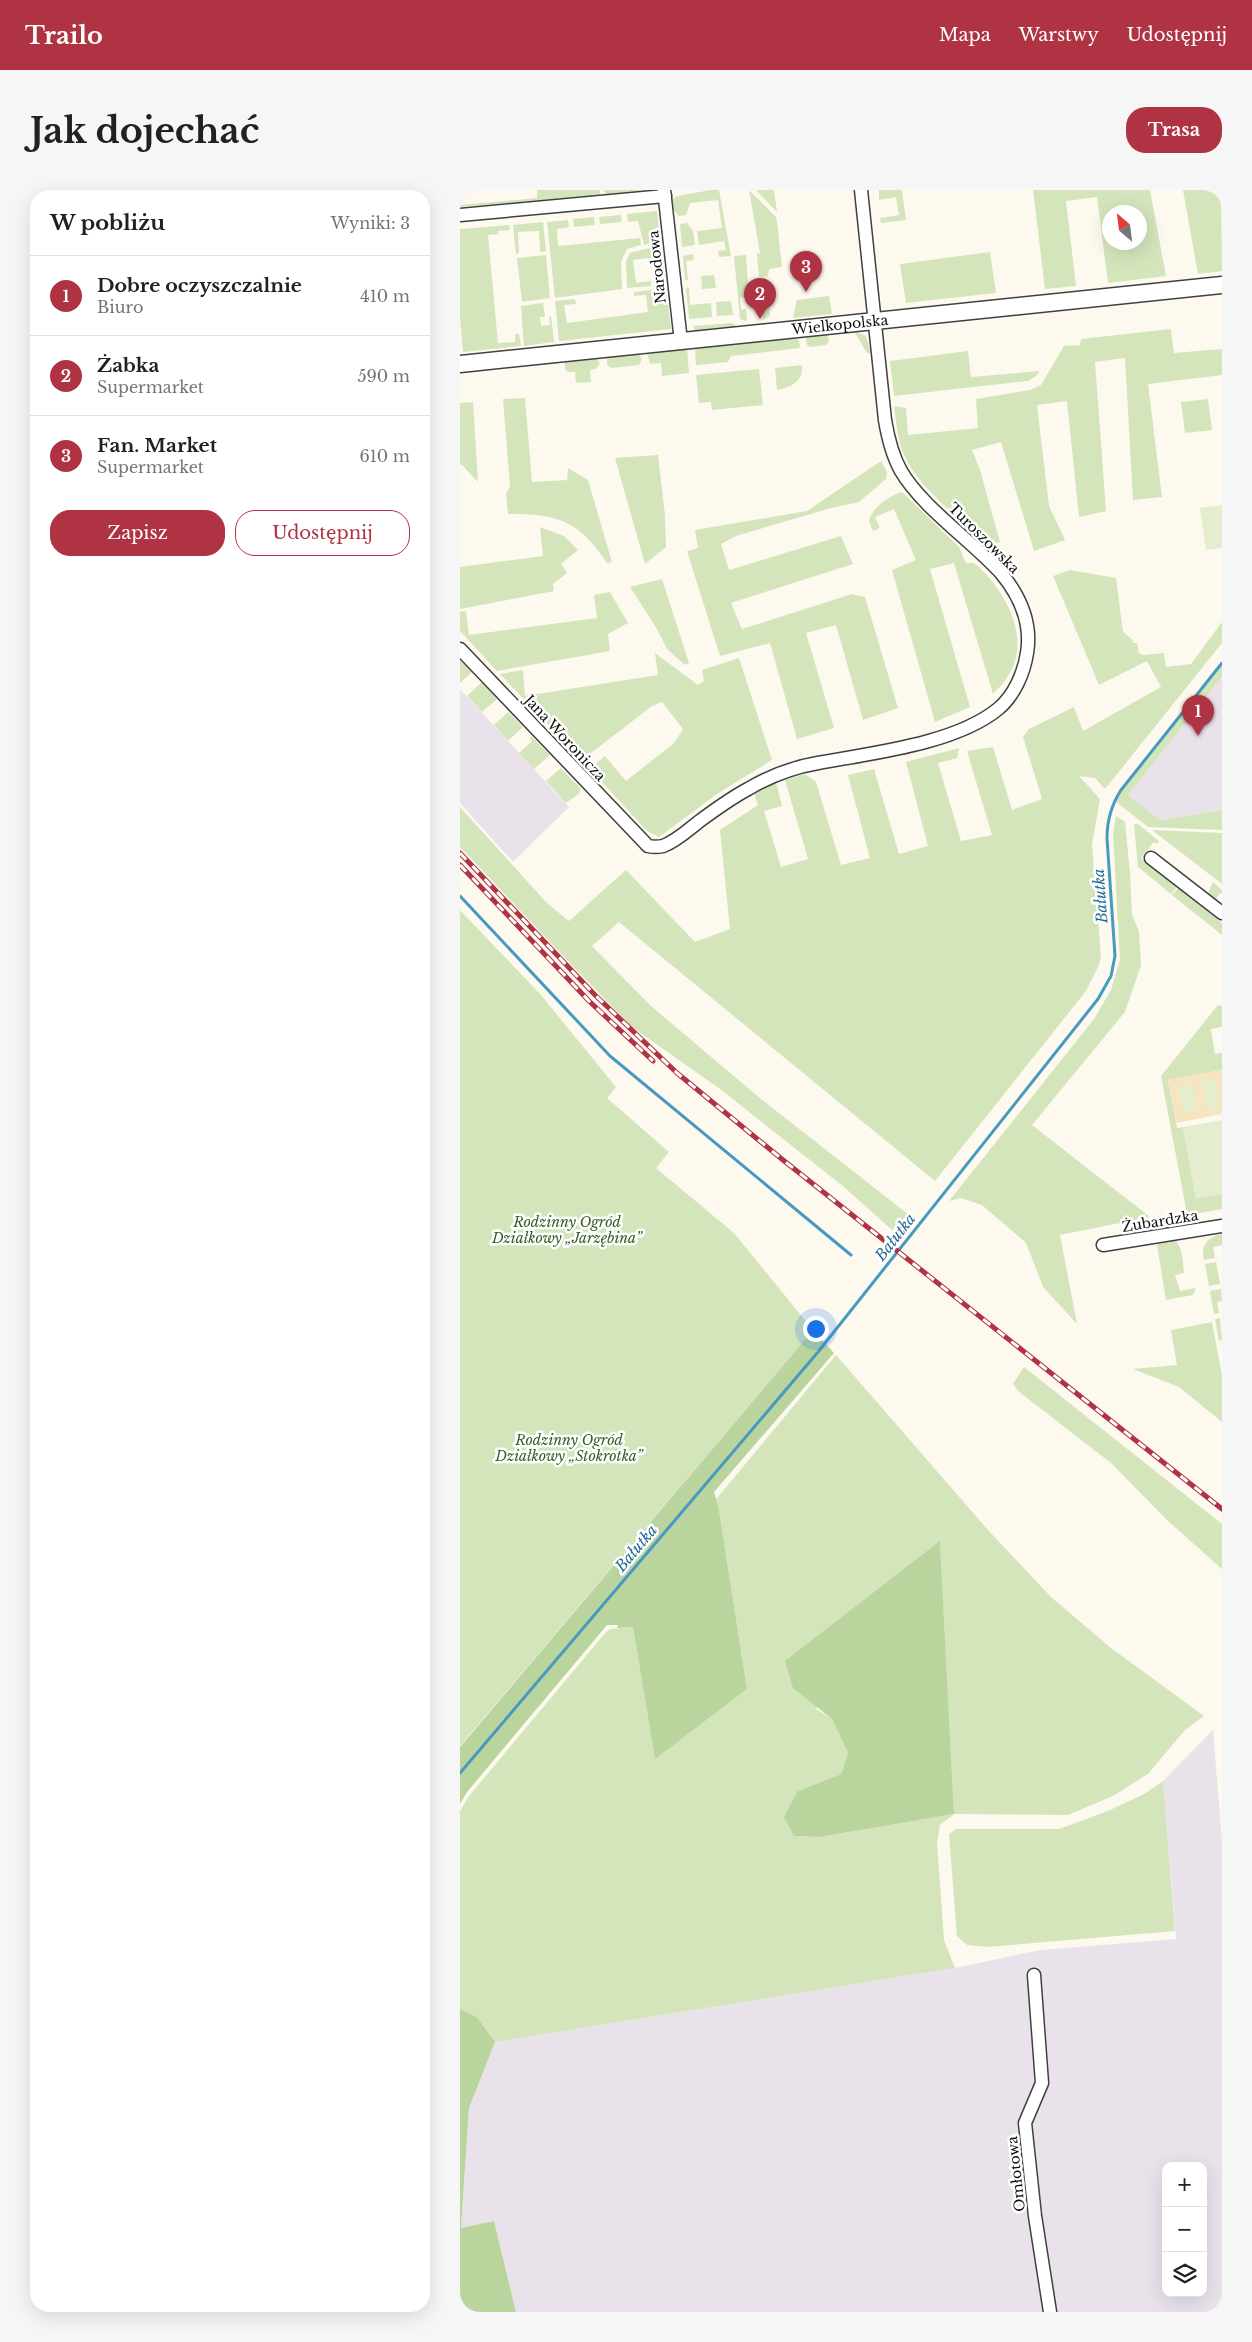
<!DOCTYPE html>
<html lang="pl">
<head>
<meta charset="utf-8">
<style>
	body { margin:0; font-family:"Libre Baskerville",serif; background:#f6f6f6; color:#202124 }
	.controls { position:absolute; right:15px; bottom:15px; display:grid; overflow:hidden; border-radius:10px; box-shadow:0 5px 20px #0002 }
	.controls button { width:45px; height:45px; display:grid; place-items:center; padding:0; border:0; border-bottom:1px solid #e0e0e0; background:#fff; color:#202124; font:25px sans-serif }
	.compass { position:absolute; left:642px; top:15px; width:45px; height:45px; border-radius:50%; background:#fff; box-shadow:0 5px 20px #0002; rotate:332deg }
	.you { position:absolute; left:355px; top:1138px; width:18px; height:18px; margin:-12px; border:4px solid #fff; border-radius:50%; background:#1a73e8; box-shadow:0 0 0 8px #1a73e833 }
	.badge { display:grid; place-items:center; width:32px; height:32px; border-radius:50%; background:#b03343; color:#fff; font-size:16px; font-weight:700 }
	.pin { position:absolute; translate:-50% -41px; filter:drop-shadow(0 1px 2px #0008) }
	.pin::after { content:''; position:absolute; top:26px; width:18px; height:15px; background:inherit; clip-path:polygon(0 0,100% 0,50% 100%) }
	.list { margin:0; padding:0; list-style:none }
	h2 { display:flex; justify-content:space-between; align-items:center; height:65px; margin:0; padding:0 20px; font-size:21px }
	h2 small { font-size:16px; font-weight:400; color:#757577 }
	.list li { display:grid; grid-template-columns:32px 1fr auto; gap:15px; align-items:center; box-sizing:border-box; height:80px; padding:0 20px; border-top:1px solid #e0e0e0 }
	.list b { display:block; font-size:19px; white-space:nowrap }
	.list p { margin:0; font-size:16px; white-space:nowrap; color:#757577 }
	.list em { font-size:16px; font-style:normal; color:#757577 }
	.actions { display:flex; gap:10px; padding:15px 20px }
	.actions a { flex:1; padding:11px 0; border:1px solid #b03343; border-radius:20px; text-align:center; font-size:18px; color:#b03343 }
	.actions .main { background:#b03343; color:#fff }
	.icon { flex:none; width:28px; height:28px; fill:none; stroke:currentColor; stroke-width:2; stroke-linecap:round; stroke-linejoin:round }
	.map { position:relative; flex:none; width:762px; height:2122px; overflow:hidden; border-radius:20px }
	header { display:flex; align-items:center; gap:30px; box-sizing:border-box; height:70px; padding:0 25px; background:#b03343; color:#fff }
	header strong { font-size:24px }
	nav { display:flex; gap:28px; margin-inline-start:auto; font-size:18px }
	.intro { display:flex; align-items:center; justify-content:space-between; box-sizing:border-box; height:120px; padding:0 30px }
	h1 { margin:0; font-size:35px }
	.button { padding:12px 22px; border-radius:20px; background:#b03343; color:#fff; font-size:18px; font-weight:700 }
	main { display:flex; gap:30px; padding:0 30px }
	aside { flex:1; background:#fff; border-radius:20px; box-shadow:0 5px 20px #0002 }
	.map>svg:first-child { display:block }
	.industrial { fill:#e9e2eb; fill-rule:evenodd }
	.green { fill:#d4e5bc; fill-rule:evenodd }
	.forest { fill:#bad49d }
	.sand { fill:#f5e5c0 }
	.pitch { fill:#e4edcd }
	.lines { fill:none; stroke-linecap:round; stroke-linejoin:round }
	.stream { stroke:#4799c0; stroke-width:3 }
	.minor-casing { stroke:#404040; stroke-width:15 }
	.tertiary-casing { stroke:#404040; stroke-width:19 }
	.minor { stroke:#fff; stroke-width:12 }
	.tertiary { stroke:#fff; stroke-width:16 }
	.rail-casing { stroke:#b03343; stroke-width:5 }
	.rail { stroke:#fff; stroke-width:3; stroke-dasharray:9; stroke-linecap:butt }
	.labels { text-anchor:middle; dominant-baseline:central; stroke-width:5; stroke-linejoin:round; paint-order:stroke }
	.street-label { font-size:14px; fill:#0d0d0d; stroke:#fff }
	.park-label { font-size:14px; font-style:italic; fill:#355e24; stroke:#fff }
	.water-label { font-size:15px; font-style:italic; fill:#236b93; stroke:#fff }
</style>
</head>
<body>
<header>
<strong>Trailo</strong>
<nav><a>Mapa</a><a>Warstwy</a><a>Udostępnij</a></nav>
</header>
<div class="intro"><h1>Jak dojechać</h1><a class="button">Trasa</a></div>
<main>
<aside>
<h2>W pobliżu<small>Wyniki: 3</small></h2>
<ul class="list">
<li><span class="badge">1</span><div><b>Dobre oczyszczalnie</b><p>Biuro</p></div><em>410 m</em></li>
<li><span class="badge">2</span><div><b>Żabka</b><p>Supermarket</p></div><em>590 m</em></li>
<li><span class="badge">3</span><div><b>Fan. Market</b><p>Supermarket</p></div><em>610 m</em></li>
</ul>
<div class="actions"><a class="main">Zapisz</a><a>Udostępnij</a></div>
</aside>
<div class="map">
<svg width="762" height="2122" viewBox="0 0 762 2122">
	<rect width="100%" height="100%" fill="#fdf9ef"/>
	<g class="industrial">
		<polygon points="762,487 762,620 700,630 668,605"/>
		<polygon points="0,499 109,617 53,672 0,613"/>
		<path d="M 753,1540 L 762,1651 L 762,2122 L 56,2122 L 34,2031 L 1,2039 L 9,1918 L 35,1852 L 495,1778 L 580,1760 L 716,1749 L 703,1591 ZM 706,1976 L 743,1976 L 743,2103 L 706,2103 Z"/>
	</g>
	<g class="green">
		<polygon points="77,0 140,0 140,5 0,17 0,15 77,8"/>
		<polygon points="144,0 190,0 146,6"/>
		<polygon points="250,0 259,0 271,66 259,67 258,61 266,60 264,51 239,55 237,41 262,38 258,10 230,13 226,25 219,26 213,19 212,9 218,6"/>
		<polygon points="289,0 316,27 317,31 322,77 309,79 308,86 299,87 297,64 300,63"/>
		<polygon points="296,0 314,0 317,22"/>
		<polygon points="419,0 442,0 446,30 421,33 420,28 439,25 436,7 419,10"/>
		<path d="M 573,0 L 690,0 L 706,86 L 648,93 L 637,7 L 606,11 L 616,96 L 585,99 ZM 650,22 L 680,22 L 680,52 L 650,52 Z"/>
		<polygon points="723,0 761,0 762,81 738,84"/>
		<polygon points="197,21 200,50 184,55 178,31 168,32 167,24"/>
		<polygon points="161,25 162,32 140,34 139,27"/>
		<polygon points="134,27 135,35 114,37 113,29"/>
		<polygon points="108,30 109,37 97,39 98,56 180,48 181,55 167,59 161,72 162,99 95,108 87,32"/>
		<polygon points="83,32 86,61 80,62 79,41 58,42 59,63 56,64 53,35"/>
		<polygon points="227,33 233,41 235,55 222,57 220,34"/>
		<polygon points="49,35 50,40 38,41 38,44 28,45 38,153 55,152 55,144 59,144 61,156 3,162 0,128 0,39"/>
		<polygon points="201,55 205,87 198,88 196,67 173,70 176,93 191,91 191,96 167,98 166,71 170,63"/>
		<polygon points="530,62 536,103 446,113 440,74"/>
		<polygon points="233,64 234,70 226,71 228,90 225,90 223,66"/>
		<polygon points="86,65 90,108 62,112 57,68"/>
		<polygon points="286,65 288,94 285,100 285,107 280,108 281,120 286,119 287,131 280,129 274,66"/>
		<polygon points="254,85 256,98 242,99 241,86"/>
		<polygon points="307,94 310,126 303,130 300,95"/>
		<polygon points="229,97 230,115 251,113 252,127 229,129 226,98"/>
		<polygon points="206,98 211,139 99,151 95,111 115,109 116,114 104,115 107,133 188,122 186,105 174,106 174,102"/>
		<polygon points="369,106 372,124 333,128 337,110"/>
		<polygon points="271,111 273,125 257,126 256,112"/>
		<polygon points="83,113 85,127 80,127 81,136 90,135 89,126 91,126 94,152 64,156 61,116"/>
		<polygon points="272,133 280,138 234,143 234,136"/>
		<path d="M 711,139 L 714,163 L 762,159 L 762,185 L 688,194 L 702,307 L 673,310 L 665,168 L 635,172 L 646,321 L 619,327 L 607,211 L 577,215 L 589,316 L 605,350 L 574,361 L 541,252 L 512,260 L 520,280 L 540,352 L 530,356 C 502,330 453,295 441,257 C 437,244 436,229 434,216 L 446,218 L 448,245 L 518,238 L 516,209 L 570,200 L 581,195 L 604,156 L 620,155 L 621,149 Z"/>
		<polygon points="394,141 406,146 411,163 407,163"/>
		<polygon points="365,144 368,146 369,152 366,155 350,157 347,155 346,148 348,145"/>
		<polygon points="334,146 339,151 340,158 271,166 268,172 236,175 235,157"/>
		<polygon points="227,158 229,183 202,186 201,173 190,174 187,163 189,161"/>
		<polygon points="508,161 511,187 580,181 575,187 568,191 434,206 430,171"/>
		<polygon points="178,163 182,169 179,175 151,178 147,175 147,167 151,165"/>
		<polygon points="135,167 140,173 136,179 130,180 131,192 116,193 115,182 108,182 105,179 105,172 108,169"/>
		<path d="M 342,175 C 344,190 331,198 317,200 L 315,178 Z"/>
		<polygon points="299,179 303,215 252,220 251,212 239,213 236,185"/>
		<path d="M 65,208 L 72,292 L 107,290 L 108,278 L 128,290 L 152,372 L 147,373 C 118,330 98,324 48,324 L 46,304 L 50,297 L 43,209 Z"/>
		<polygon points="748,209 752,240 725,243 721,212"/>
		<polygon points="13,212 18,292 2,275 0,275 0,213"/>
		<polygon points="198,265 205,325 206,357 185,374 155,268"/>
		<polygon points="421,271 427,282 426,289 399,312 371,318 276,346 261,354 269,380 381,346 393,374 271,413 282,439 392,404 405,407 438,518 403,530 376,435 346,443 374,538 337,549 310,453 260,466 227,361 238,358 235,340 347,321"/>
		<path d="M 442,302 L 499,357 L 506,373 L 514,373 C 544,398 573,448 548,486 C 544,493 538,498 533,504 L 494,373 L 470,379 L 510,517 L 475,532 L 432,380 L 456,370 L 434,319 L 415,327 L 420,338 L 413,341 L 409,331 C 412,318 430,305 442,302 Z"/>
		<polygon points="80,337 104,346 118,360 101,374 107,383 93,394 94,401 0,419 0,377 83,366"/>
		<polygon points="610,380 656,388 663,442 672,449 673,453 677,453 679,463 683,465 704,463 706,477 731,474 762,432 762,453 645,599 635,588 619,586 640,609 632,655 641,766 639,775 626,801 475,991 159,732 132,756 191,816 301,909 449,1025 432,1040 384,997 260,899 172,837 105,768 0,657 0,617 86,712 109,731 166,680 235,752 270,739 260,640 298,615 294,603 316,592 322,616 304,621 321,677 348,669 325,590 345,584 356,592 381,675 410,668 388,585 414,579 439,664 468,656 446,572 499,558 497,568 478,573 501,651 532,645 507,561 533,557 552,620 582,609 563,547 569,539 614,517 623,541 701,497 687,471 639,495 593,386"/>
		<polygon points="202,389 229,473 225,475 207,459 197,439 170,397"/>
		<polygon points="150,402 168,433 148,444 150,461 37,481 0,441 0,422 6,421 9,445 137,428 134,405"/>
		<polygon points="195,463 238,495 244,491 242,480 279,468 312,570 257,604 199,647 187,641 130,579 145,566 166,591 214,553 223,539 202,512 192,516 122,570 40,484 63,480 65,506 198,485"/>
		<polygon points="0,469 12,482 0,493"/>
		<polygon points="762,473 762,487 668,605 700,630 762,620 762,640 688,637 655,611 661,600"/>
		<polygon points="22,492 37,509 22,522 7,506"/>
		<polygon points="48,522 63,537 48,551 34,535"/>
		<polygon points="71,546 90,565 74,579 59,563 72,551 70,548"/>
		<polygon points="101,578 121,599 119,604 106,613 86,591"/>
		<polygon points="656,626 665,632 670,683 672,725 679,741 681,775 665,822 572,935 690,1027 600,1045 617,1134 583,1097 566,1053 522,1015 501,1008 489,1011 634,829 651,800 660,770 653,644"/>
		<polygon points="674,634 678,634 699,651 697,654 694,652 681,668 717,697 711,704 678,677"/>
		<polygon points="692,640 762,643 762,694"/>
		<polygon points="753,692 762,700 762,704 760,703 756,709 748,703"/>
		<polygon points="718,698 762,733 762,745 712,705"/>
		<polygon points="0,720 81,805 156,897 147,908 209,962 196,978 274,1043 353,1140 0,1556"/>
		<polygon points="758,815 762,816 762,837 751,839 755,864 762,863 762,880 708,890 717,938 723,937 736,1008 762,1004 762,1019 729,1025 727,1024 701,886"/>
		<path d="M 762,1044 L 762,1055 L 753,1057 L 755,1068 L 744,1070 C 741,1055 747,1047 762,1044 Z"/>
		<path d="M 712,1048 C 723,1054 723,1073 724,1083 L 715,1085 L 720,1101 L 736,1098 L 733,1105 L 706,1110 L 696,1049 Z"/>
		<polygon points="756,1072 760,1094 749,1096 745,1074"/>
		<polygon points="761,1099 762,1111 757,1112 759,1123 754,1124 750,1101"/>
		<polygon points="760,1128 762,1150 759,1151 755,1129"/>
		<polygon points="752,1132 762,1185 762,1232 719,1197 673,1179 717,1175 711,1140"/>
		<path d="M 376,1165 L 528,1340 L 591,1407 L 651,1458 L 744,1526 L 725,1540 L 688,1584 L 653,1606 L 608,1625 L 494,1624 L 480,1635 L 477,1653 L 484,1750 L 495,1778 L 35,1852 L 17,1827 L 0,1819 L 0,1621 L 9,1606 L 146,1442 L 151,1439 L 173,1437 L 195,1568 L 287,1499 L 257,1308 ZM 480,1352 L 494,1624 L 360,1647 L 334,1646 L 338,1601 L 381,1584 L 388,1563 L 372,1529 L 356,1519 Z"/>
		<polygon points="564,1177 762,1334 762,1379 707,1330 651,1273 558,1201 553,1194"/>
		<polygon points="703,1591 715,1741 528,1757 507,1755 497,1746 489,1644 496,1639 599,1639 648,1621 684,1604"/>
	</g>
	<g class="forest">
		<polygon points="353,1140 374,1163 254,1302 258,1314 287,1499 195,1569 173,1437 157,1438 158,1435 147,1435 7,1602 0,1614 0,1557"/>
		<polygon points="480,1351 494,1624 360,1647 334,1646 324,1627 338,1601 381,1584 388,1563 372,1529 333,1498 325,1471"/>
		<polygon points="0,1819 17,1827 35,1852 9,1918 1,2038 34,2031 56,2122 0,2122"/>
	</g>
	<polygon class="sand" points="762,880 762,924 716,933 708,890"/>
	<g class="pitch">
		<polygon points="762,315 762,358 746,360 740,318"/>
		<polygon points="755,889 760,916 747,919 742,892"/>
		<polygon points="732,894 737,920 724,923 719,896"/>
		<polygon points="762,930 762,1004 736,1009 723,937"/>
	</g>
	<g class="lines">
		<g class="stream">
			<polyline points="0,706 150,866 391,1065"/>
			<path d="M 0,1583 L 358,1162 L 638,809 L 651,786 L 655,766 L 647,648 C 647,631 652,614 661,600 L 762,473"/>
		</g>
		<defs>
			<g id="minor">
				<polyline points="204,0 221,152"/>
				<polyline points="0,25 205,6"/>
				<path d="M 0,459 L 188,656 C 193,657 198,657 203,656 C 217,651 229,639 241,630 C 256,619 271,608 288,599 C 310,586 334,577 358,573 C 412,563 495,554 538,519 C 554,506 564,483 567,463 C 572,433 560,406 541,383 C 512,351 462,317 441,281 C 432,265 428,248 425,230 L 401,0"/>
				<polyline points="691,668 762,723"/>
				<polyline points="643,1055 762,1036"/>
				<polyline points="574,1785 582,1893 565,1933 575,2026 590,2122"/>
			</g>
			<g id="tertiary">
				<path id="s1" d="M 0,174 L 762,95"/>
			</g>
		</defs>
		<use href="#minor" class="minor-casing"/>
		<use href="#tertiary" class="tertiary-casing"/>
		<use href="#minor" class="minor"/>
		<use href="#tertiary" class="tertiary"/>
		<defs>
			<g id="rail">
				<polyline points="0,663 135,805 217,883 323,970 762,1319"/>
				<polyline points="0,675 129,811 193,871"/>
			</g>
		</defs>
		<use href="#rail" class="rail-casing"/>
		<use href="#rail" class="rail"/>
	</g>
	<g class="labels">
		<g class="street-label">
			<text transform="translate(197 77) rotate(-96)">Narodowa</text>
			<text stroke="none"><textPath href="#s1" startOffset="382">Wielkopolska</textPath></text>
			<text transform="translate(524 348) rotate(45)">Turoszowska</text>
			<text transform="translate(105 548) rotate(47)">Jana Woronicza</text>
			<text transform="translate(700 1031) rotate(-9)">Żubardzka</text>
			<text transform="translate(556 1984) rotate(-96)">Omłotowa</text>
		</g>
		<g class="park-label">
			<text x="107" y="1032">Rodzinny Ogród<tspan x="107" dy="16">Działkowy „Jarzębina”</tspan></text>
			<text x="109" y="1250">Rodzinny Ogród<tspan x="109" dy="16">Działkowy „Stokrotka”</tspan></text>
		</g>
		<g class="water-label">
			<text transform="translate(640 706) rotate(-94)">Bałutka</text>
			<text transform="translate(435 1047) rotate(-52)">Bałutka</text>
			<text transform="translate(176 1358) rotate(-50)">Bałutka</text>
		</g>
	</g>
</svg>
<div class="controls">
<button>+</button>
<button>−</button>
<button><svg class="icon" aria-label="layers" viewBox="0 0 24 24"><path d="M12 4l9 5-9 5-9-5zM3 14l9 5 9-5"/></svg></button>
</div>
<svg class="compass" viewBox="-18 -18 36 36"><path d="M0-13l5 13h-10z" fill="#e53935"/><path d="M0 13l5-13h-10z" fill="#757577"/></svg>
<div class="you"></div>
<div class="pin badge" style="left:738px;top:546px">1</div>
<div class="pin badge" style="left:300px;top:129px">2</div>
<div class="pin badge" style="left:346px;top:102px">3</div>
</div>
</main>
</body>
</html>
